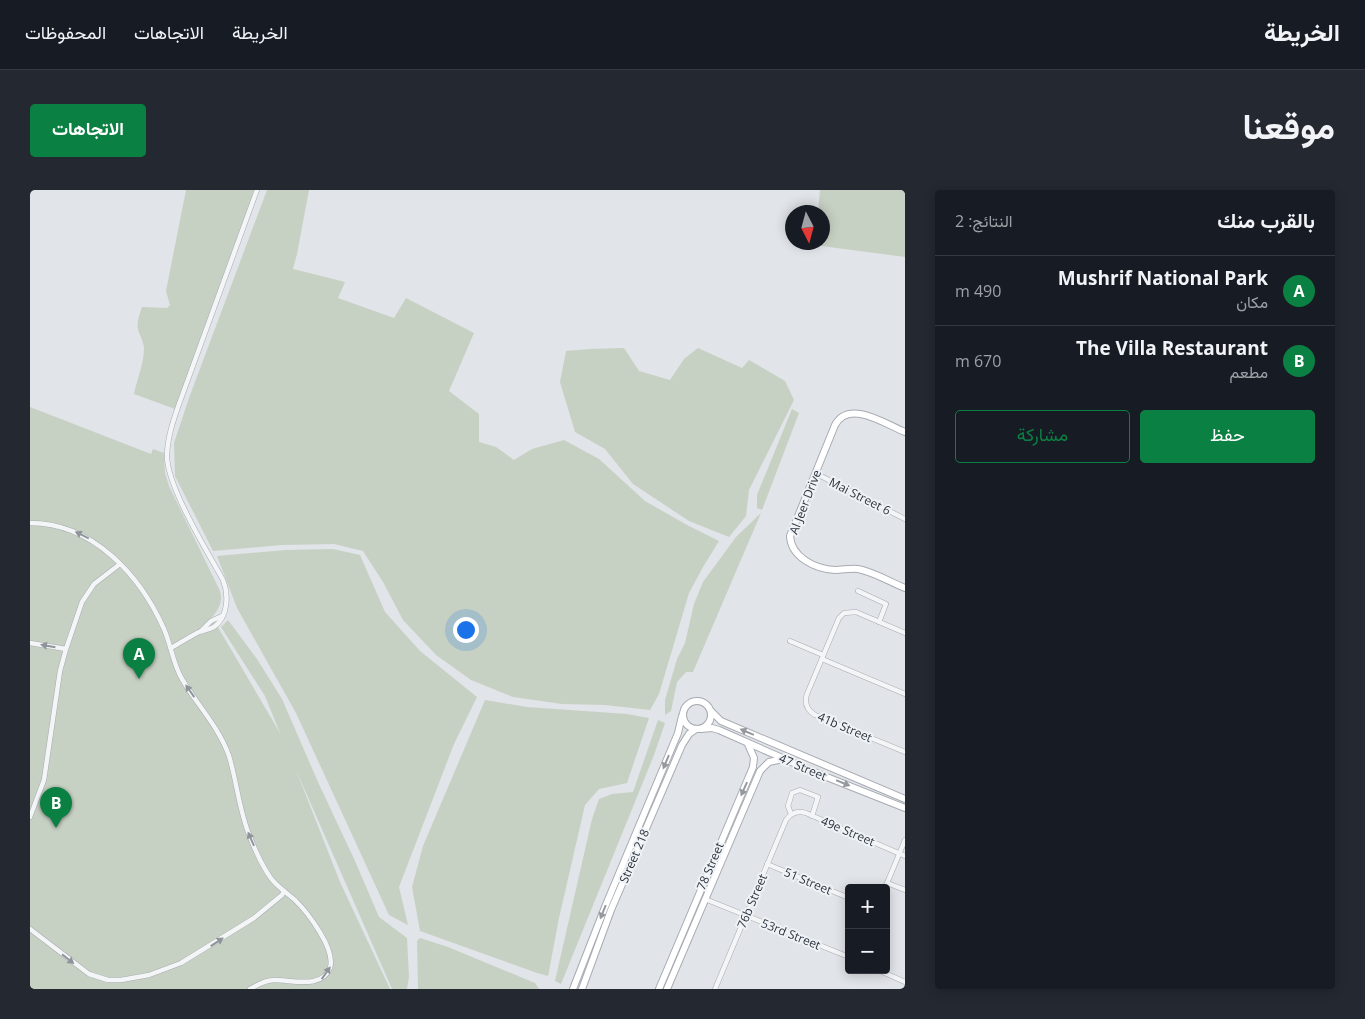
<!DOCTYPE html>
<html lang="ar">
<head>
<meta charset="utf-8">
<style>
	body { margin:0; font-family:"Open Sans",Vazirmatn,sans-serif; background:#242831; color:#f1f3f6; direction:rtl }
	.controls { position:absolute; right:15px; bottom:15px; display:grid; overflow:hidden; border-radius:5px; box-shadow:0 2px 12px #0003 }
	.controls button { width:45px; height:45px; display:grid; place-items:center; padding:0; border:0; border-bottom:1px solid #363941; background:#171b24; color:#f1f3f6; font:25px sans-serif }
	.compass { position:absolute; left:755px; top:15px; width:45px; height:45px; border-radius:50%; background:#171b24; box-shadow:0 2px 12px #0003; rotate:174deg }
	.you { position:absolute; left:435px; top:439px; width:18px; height:18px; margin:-12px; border:4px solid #fff; border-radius:50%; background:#1a73e8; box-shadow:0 0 0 8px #1a73e833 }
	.badge { display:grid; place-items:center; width:32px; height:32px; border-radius:50%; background:#0b8043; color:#fff; font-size:16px; font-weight:700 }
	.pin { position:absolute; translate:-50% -41px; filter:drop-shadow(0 1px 2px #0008) }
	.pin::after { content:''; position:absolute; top:26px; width:18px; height:15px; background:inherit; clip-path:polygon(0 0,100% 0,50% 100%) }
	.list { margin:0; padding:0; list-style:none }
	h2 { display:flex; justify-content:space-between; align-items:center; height:65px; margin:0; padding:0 20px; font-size:21px }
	h2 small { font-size:16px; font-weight:400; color:#9ea1a6 }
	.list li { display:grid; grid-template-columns:32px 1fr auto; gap:15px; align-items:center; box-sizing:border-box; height:70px; padding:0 20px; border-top:1px solid #363941 }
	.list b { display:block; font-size:19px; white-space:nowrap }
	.list p { margin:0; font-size:16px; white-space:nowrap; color:#9ea1a6 }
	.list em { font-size:16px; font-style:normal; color:#9ea1a6 }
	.actions { display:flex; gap:10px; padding:15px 20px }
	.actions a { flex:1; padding:11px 0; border:1px solid #0b8043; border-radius:5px; text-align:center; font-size:18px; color:#0b8043 }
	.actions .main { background:#0b8043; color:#fff }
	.map { position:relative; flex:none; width:875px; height:799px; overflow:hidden; direction:ltr; border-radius:5px }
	header { display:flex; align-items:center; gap:30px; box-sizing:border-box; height:70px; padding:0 25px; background:#171b24; border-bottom:1px solid #363941 }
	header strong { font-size:24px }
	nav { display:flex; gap:28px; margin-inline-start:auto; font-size:18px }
	.intro { display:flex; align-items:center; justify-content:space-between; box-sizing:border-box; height:120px; padding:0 30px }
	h1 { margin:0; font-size:35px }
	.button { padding:12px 22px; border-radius:5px; background:#0b8043; color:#fff; font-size:18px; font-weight:700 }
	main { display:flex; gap:30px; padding:0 30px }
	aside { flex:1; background:#171b24; border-radius:5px; box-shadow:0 2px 12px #0003 }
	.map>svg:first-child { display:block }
	.green { fill:#c7d1c3 }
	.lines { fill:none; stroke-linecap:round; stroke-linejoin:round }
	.street-casing { stroke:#a7abb2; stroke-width:5.5 }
	.secondary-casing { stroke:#a7abb2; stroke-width:8 }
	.street { stroke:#f3f5f7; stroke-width:4.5 }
	.secondary { stroke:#fff; stroke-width:6 }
	.oneway { fill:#8f949a }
	.oneway2 { fill:#95999e }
	.labels { text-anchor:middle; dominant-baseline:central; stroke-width:4; stroke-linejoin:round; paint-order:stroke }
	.street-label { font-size:12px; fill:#2b333e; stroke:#f0f3f6 }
</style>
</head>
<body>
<header>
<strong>الخريطة</strong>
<nav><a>الخريطة</a><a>الاتجاهات</a><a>المحفوظات</a></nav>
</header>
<div class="intro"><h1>موقعنا</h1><a class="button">الاتجاهات</a></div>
<main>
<aside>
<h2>بالقرب منك<small>النتائج: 2</small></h2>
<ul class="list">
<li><span class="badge">A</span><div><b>Mushrif National Park</b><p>مكان</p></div><em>490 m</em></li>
<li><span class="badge">B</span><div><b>The Villa Restaurant</b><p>مطعم</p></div><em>670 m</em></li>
</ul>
<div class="actions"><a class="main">حفظ</a><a>مشاركة</a></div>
</aside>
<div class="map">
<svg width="875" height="799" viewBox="0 0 875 799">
	<rect width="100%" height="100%" fill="#e1e4e8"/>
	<g class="green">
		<path d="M 156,0 L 226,0 L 145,219 L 104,204 C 107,189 114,174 114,158 C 114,154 112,151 111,147 C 105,136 108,129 112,117 L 137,118 L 140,115 L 136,101 Z"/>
		<polygon points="237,0 279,0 267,64 263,79 315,92 308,108 364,128 376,108 444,143 419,201 449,224 449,252 466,257 484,270 502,259 534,250 569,269 615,311 657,335 689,351 673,377 659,403 629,504 620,520 575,515 532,514 483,507 441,490 406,465 373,430 353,392 333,361 304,354 252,355 183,361 145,286 144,253 159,208"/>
		<polygon points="790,0 875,0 875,67 784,55 785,53 792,52 792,22 788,22"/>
		<polygon points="594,158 609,181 640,190 654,169 668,158 712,178 719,170 755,191 764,210 719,300 716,326 699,347 659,331 603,294 575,259 545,242 530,192 536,161 559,159"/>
		<path d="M 0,217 L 121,264 L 123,259 L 134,263 L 135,283 L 139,296 L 190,401 C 193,412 189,419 182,427 L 250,543 L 235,506 L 191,437 L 198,430 L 227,469 L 252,509 L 288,592 L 325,671 L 349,727 L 377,748 L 379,787 L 377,799 L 362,799 L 266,580 L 310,692 L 360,799 L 0,799 Z"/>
		<polygon points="762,219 769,223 732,320 727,318 727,305"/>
		<polygon points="731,323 663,482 656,482 647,492 641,521 635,525 635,510 647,469 655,453 664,414 673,392 706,347"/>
		<polygon points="303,359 330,365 355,422 390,461 447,507 424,554 369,697 378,735 359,725 266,523 207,418 187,366 256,360"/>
		<polygon points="455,510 497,517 597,524 619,528 597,593 569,599 555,615 529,728 518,786 507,783 390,741 382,697 393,656"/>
		<polygon points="628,530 635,533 624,565 531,794 525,791 562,629 569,609 582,604 603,602"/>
		<polygon points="390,748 418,757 505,793 509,799 388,799 387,751"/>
	</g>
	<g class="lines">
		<defs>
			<g id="street">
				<polyline points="785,283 875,329"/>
				<path d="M 0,333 C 63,333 110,385 134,439 C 141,455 143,474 152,489 C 167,515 189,537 199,566 C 207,592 209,621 220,647 C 225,660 232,675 240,687 C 246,696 257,703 265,710 C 278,723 306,759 300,778 C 292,799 263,790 244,790 C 235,790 227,795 220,799"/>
				<polyline points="828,401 856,414 849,432"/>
				<polyline points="171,441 181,431 192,426"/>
				<path d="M 875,443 L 826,422 L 814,423 L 809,428 L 777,504 C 774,513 777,520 785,525 L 875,562"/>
				<polyline points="760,451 793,465"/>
				<polyline points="0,453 36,459"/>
				<path d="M 141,458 C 150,453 159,447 169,442 C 174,440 179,440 184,437 C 198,427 199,405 193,390 C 177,361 138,298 137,267 C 137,249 143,231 149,214 L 227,0"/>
				<polyline points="792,469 875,504"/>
				<polyline points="761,624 758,616 762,603 770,600 788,607 782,626"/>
				<polyline points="0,627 14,590 30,481 36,459 52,412 64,394 90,374"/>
				<polyline points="737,674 819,708"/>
				<polyline points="857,693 875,700"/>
				<polyline points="855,698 875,650"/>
				<polyline points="675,709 819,767"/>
				<polyline points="0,739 59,784 78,790 91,790 119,785 151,773 224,728 252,705 254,701"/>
				<polyline points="848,780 875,792"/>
				<path d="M 685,799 L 756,630 C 761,623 767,620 776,623 L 875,666"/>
			</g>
			<g id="secondary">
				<path d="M 875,242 C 855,234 819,209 805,235 L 760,346 C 761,367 785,379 805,380 C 813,380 820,378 828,379 C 844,382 860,392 875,398"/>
				<circle cx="667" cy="525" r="14"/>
				<polyline points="681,521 691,531 875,609"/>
				<polyline points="671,539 682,538 689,540 784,582 875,618"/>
				<polyline points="543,799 575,717 648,543 652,526"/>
				<polyline points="552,799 581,720 652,555 659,544 666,539"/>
				<polyline points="629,799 723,577 724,568 718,554"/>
				<polyline points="637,799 730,581 739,572 753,569"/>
			</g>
		</defs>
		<use href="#street" class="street-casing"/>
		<use href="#secondary" class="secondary-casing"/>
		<use href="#street" class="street"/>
		<use href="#secondary" class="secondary"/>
	</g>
	<defs><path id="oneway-solid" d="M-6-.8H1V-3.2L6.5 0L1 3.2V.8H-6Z" transform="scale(1.25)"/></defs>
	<g class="oneway">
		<use href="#oneway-solid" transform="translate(52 345) rotate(-154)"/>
		<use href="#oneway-solid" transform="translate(18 456) rotate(-170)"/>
		<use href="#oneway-solid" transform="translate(160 501) rotate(-125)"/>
		<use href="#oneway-solid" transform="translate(221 649) rotate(-114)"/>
		<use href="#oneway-solid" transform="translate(187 752) rotate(-33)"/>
		<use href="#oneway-solid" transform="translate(38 769) rotate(38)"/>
		<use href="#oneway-solid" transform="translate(296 783) rotate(-55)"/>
	</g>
	<g class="oneway2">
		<use href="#oneway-solid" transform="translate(717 542) rotate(-157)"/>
		<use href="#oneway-solid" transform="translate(636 572) rotate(113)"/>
		<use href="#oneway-solid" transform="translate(813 593) rotate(22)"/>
		<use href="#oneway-solid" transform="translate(714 599) rotate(114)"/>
		<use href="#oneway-solid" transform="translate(573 722) rotate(112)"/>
	</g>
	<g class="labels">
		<g class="street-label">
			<text transform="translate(830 306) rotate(27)">Mai Street 6</text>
			<text transform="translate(775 312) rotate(-69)">Al Jeer Drive</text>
			<text transform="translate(815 537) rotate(23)">41b Street</text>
			<text transform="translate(773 577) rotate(23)">47 Street</text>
			<text transform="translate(818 641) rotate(23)">49e Street</text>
			<text transform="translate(604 666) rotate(-67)">Street 218</text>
			<text transform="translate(680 676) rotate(-67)">78 Street</text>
			<text transform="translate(778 691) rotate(23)">51 Street</text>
			<text transform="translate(722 711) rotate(-67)">76b Street</text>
			<text transform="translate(761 744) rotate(22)">53rd Street</text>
		</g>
	</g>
</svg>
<div class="controls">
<button>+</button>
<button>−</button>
</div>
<svg class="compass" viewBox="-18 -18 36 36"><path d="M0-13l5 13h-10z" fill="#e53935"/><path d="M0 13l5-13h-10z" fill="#9ea1a6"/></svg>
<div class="you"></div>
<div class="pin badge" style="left:109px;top:489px">A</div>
<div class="pin badge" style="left:26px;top:638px">B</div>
</div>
</main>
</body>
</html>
